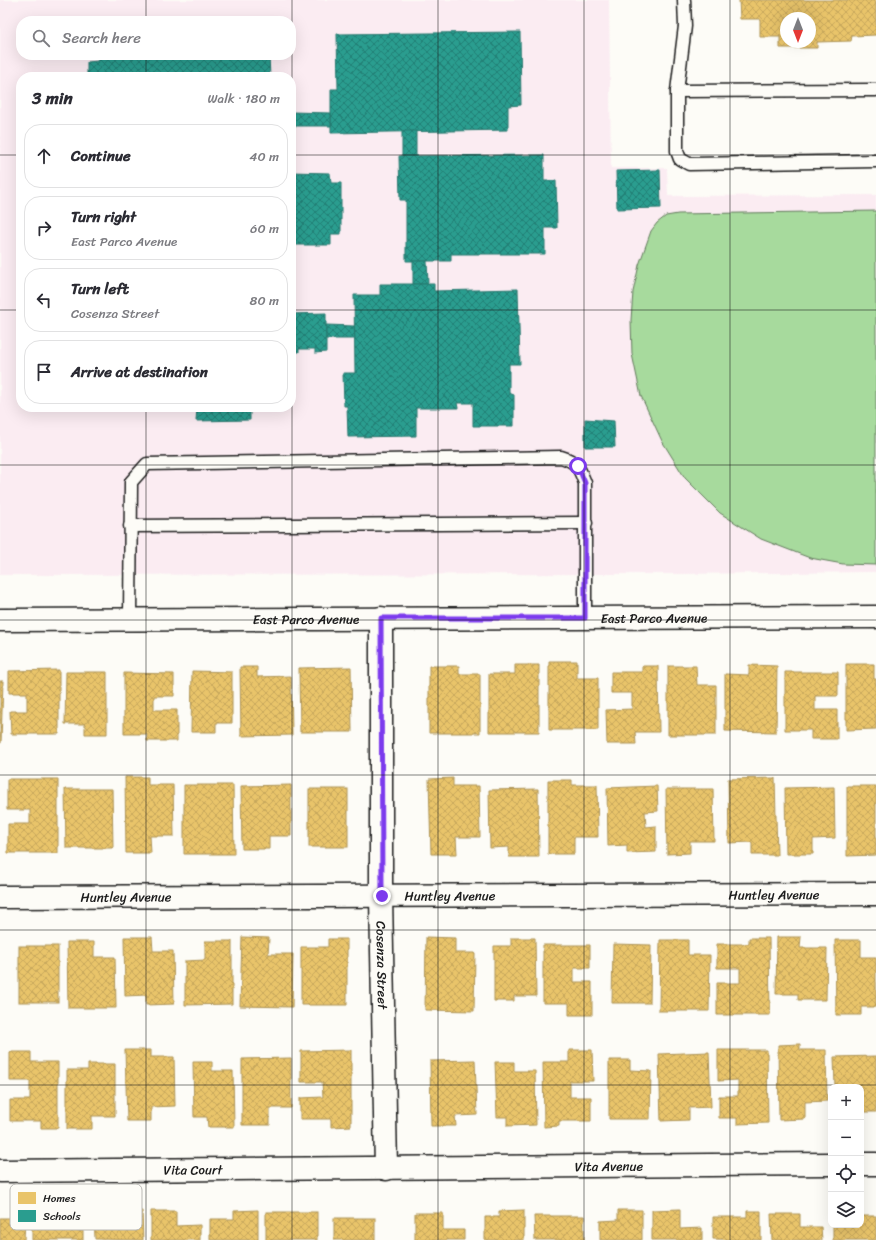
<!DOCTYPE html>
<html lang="en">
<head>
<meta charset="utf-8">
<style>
	body { margin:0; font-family:Sriracha,sans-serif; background:#f2f2f3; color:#2b2b33 }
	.controls { position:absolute; right:12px; bottom:12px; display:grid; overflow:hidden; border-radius:8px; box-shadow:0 4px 16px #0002 }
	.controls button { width:36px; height:36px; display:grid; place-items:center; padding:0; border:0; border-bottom:1px solid #e1e1e2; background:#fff; color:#2b2b33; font:20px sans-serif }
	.compass { position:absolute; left:780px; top:12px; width:36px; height:36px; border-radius:50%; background:#fff; box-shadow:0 4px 16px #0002; rotate:180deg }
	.stop { position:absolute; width:12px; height:12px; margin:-9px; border:3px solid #7c3aed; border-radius:50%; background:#fff }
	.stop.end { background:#7c3aed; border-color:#fff; box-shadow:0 1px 4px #0008 }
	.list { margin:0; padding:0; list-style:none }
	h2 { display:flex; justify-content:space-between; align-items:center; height:52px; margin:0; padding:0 16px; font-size:17px }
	h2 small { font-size:13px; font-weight:400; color:#7c7c81 }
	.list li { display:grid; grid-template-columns:26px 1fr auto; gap:12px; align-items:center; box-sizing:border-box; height:64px; margin:0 8px 8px; padding:0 8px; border:1px solid #e1e1e2; border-radius:16px }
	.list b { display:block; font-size:15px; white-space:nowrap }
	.list p { margin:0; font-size:13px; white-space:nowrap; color:#7c7c81 }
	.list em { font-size:13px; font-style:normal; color:#7c7c81 }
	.icon { flex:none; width:22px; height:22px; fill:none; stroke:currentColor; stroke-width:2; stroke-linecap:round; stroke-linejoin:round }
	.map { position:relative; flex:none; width:876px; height:1240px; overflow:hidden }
	.search { position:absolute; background:#fff; box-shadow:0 4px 16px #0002; left:16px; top:16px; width:280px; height:44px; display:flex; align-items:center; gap:10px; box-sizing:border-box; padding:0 14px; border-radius:16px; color:#7c7c81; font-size:15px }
	.panel { position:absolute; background:#fff; box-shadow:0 4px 16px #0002; left:16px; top:72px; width:280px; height:340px; border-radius:16px }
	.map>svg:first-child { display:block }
	.built { fill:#fbecf2; fill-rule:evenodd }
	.park { fill:#a7da9d; stroke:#627b5c }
	.homes { fill:url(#homes-cross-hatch); stroke:#ac9253; fill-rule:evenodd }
	.schools { fill:url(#schools-cross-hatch); stroke:#26766c }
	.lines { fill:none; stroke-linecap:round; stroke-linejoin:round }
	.service-casing { stroke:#1c1c1c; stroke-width:15 }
	.minor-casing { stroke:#1c1c1c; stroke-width:25 }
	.service { stroke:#fdfcf7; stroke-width:12 }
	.minor { stroke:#fdfcf7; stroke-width:22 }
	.route { stroke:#7c3aed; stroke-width:5 }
	.grid { fill:none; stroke:#1c1c1c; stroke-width:1; stroke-opacity:0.55 }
	.labels { text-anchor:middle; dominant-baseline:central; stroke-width:4; stroke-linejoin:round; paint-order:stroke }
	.street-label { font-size:13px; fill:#1c1c1c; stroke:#fdfcf7 }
	.key { fill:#fdfcf7; stroke:#bab9b5; stroke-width:1 }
	.key-label { font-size:11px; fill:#1c1c1c }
</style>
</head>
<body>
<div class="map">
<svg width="876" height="1240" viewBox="0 0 876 1240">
	<defs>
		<pattern id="homes-cross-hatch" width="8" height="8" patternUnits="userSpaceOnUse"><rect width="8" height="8" fill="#e9c46a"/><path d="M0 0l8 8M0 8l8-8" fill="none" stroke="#c7a85b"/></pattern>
		<pattern id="schools-cross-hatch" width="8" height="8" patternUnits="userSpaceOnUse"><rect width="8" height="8" fill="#2a9d8f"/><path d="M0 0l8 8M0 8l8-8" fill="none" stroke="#237f74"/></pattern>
	</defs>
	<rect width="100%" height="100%" fill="#fdfcf7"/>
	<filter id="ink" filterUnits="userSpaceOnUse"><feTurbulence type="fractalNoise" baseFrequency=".025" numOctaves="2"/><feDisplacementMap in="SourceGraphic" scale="8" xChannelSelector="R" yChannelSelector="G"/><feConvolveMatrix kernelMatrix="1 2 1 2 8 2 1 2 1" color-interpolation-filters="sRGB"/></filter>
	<g filter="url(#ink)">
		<path class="built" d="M 0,0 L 609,0 L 611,168 L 667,168 L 668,196 L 876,195 L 876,572 L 674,574 L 0,575 ZM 21,21 L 291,21 L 291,55 L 21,55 ZM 21,77 L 291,77 L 291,407 L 21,407 Z"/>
		<polygon class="park" points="876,211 876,565 843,564 810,558 761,539 720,513 685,478 662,441 641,396 632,354 631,320 633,292 639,265 651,231 657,223 666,216 678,214"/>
		<g class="homes">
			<path d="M 739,0 L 876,0 L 876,35 L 852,36 L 851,41 L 817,42 L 817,48 L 780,48 L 780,37 L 760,37 L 760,19 L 740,19 ZM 786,18 L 810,18 L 810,42 L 786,42 Z"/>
			<polygon points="549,661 577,661 577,678 598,678 598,730 549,730"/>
			<polygon points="846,664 874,664 874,679 876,679 876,729 846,730"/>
			<polygon points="515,665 539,665 539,732 489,732 489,674 515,674"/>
			<polygon points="749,665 777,666 776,732 725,731 725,674 749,675"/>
			<polygon points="429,666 459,666 459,674 480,674 480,733 429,733"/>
			<polygon points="642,666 658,666 659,732 635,732 636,744 607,744 606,710 632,709 632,693 611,693 611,672 642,672"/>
			<polygon points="668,666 696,666 697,685 716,685 716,735 668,735"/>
			<polygon points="240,667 257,667 257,677 291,676 292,735 241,736"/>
			<polygon points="351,667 352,732 300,732 299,668"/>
			<polygon points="59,670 59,734 11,734 10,711 27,711 27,693 9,693 9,671"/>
			<polygon points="192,671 232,672 232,723 216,723 216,732 191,732"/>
			<polygon points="66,672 107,672 107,734 85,734 85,724 65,724"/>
			<polygon points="785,672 838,672 838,696 815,696 815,710 837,710 837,739 811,739 811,730 785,730"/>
			<polygon points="124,673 174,674 174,696 154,696 154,710 177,710 177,741 147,741 147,734 124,734"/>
			<polygon points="0,681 3,681 1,743 0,743"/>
			<polygon points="125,777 148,777 148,785 173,785 174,836 150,836 151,853 126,853"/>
			<polygon points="453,778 453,786 479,786 480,837 456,837 457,854 431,854 429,779"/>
			<polygon points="775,778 777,855 752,855 752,842 729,843 728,779"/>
			<polygon points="7,779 58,779 58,853 8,853 8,824 30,824 30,810 7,810"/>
			<polygon points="548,780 572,780 572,785 597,785 598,837 574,837 574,854 548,854"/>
			<polygon points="184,785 233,785 234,854 184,854"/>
			<polygon points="291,785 291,836 269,836 269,849 242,849 241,786"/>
			<polygon points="657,786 658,811 645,812 646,827 656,826 656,852 627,853 627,845 608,846 607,788"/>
			<polygon points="847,786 876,786 876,855 847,856"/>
			<polygon points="834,787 835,838 813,839 813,854 786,854 785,788"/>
			<polygon points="65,789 112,789 113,848 66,848"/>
			<rect x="309" y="789" width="39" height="58"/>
			<polygon points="538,789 539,857 509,857 509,847 490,848 489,790"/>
			<polygon points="666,789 713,789 714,841 690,841 690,853 667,854"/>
			<polygon points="124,937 152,937 153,951 173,951 174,1004 146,1005 146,995 125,996"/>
			<polygon points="242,937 269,938 268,954 293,954 292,1007 240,1006"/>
			<polygon points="426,937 455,938 455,953 475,953 474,1011 425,1010"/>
			<polygon points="777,937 801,937 800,948 827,948 826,1000 798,1000 798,994 776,994"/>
			<polygon points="511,938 535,938 536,996 514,996 514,1001 494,1001 494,946 511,946"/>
			<polygon points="749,938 769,938 770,1015 717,1015 717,983 740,983 740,968 717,968 717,944 749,944"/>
			<polygon points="328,939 347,939 347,1005 301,1005 301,947 328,947"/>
			<polygon points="660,940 688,940 688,955 710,955 709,1011 659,1011"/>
			<polygon points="835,940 861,940 861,957 876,957 876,1007 861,1007 861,1015 836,1015"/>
			<polygon points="205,941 232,941 232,1004 185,1005 185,961 205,960"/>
			<polygon points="67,942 94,942 94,957 115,957 116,1008 68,1008"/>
			<polygon points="613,944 651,945 650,1003 612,1003"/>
			<polygon points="543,945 590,945 590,968 574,968 574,982 592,982 592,1015 569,1015 569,1003 543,1003"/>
			<rect x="19" y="946" width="39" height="56"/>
			<polygon points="800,1044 800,1050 826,1050 827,1101 805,1102 805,1119 779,1120 778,1045"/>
			<polygon points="125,1050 151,1050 151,1057 174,1057 175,1106 151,1107 151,1121 127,1121"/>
			<polygon points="351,1050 351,1126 331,1127 331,1119 300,1119 300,1098 323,1097 322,1082 301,1082 301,1051"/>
			<polygon points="569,1050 592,1050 593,1081 570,1081 570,1097 591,1097 591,1121 559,1121 559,1126 544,1127 543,1062 569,1062"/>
			<polygon points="718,1050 767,1050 768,1123 737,1124 737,1118 719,1118 719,1096 738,1096 738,1080 718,1081"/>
			<polygon points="10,1052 31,1052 31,1062 58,1062 58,1128 41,1128 41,1121 10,1121 10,1100 30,1100 30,1081 10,1081"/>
			<polygon points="709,1052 711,1107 689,1108 689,1120 661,1121 659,1054"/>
			<polygon points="876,1056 876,1112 861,1112 861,1087 835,1087 834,1057"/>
			<polygon points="291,1058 291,1108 270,1108 270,1125 242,1125 242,1059"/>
			<polygon points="475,1060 477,1115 455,1116 456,1126 431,1126 430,1061"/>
			<polygon points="609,1060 630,1060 630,1070 651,1071 650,1119 609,1119"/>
			<polygon points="193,1062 212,1062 212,1071 233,1071 234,1127 208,1127 207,1117 194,1117"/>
			<polygon points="495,1062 514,1062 514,1071 535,1071 536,1125 507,1126 507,1117 497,1117"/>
			<polygon points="88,1064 115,1064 115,1116 92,1116 92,1129 67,1129 67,1070 88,1070"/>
			<polygon points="680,1209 680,1229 702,1228 702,1240 652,1240 652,1210"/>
			<polygon points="258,1210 258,1240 210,1240 210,1219 234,1219 234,1211"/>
			<polygon points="524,1210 524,1240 485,1240 485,1217 499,1217 499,1211"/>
			<polygon points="618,1210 642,1210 642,1240 600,1240 600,1221 618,1220"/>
			<polygon points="142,1211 143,1240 95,1239 94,1212"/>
			<polygon points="151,1211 176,1211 176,1226 200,1225 200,1240 151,1240"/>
			<polygon points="747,1211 761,1211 761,1240 713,1239 713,1217 747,1217"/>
			<rect x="266" y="1212" width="51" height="28"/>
			<polygon points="415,1213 443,1213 443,1230 464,1230 464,1240 415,1240"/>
			<polygon points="771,1214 800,1214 800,1227 821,1227 822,1240 772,1240"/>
			<polygon points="32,1216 61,1216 61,1230 83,1231 83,1240 32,1240"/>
			<polygon points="534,1216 584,1216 584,1240 535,1240"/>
			<polygon points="861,1216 876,1216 876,1240 833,1240 833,1225 861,1225"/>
			<polygon points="0,1218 25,1218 24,1240 0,1240"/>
			<rect x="334" y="1218" width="41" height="22"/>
		</g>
		<g class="schools">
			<polygon points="520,32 521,105 508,106 508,130 331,133 331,89 338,89 337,34"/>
			<polygon points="98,55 269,55 270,77 87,77 87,62 98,61"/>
			<polygon points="291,112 331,113 331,126 291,126"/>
			<rect x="402" y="131" width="14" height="25"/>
			<polygon points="544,155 544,181 556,181 557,228 545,228 545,254 451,254 451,261 406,261 406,200 400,200 399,156"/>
			<polygon points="660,170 661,208 617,209 616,171"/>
			<polygon points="291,172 330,173 331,183 341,183 341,234 331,234 331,245 291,245"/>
			<polygon points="413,261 427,261 428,284 413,284"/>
			<polygon points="380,284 434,284 434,291 518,289 520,364 509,364 509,393 514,395 514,426 473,426 473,403 457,403 458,408 416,408 416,436 348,437 347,406 344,406 343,373 355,373 354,295 380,295"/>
			<polygon points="326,313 326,352 315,353 315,349 299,349 299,352 291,352 291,314"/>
			<polygon points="326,325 354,326 355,339 326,339"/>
			<polygon points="197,407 250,407 250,420 196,421"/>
			<polygon points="585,419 614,421 615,447 585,447"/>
		</g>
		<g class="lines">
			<defs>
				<g id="service">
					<polyline points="684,0 685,26 677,91 677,151 680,159 689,164 876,161"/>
					<polyline points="677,91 876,90"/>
					<polyline points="130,526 586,523"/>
					<path d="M 130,620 L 131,482 L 147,464 L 561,457 C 578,462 579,468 585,483 L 585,618"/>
				</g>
				<g id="minor">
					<path id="s1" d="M 381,618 L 381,896 L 386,1169"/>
					<path id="s2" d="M 0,620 L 876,617"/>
					<path id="s3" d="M 0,897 L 876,894"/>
					<polyline points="861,1164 876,1164"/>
					<path id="s4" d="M 0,1171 L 831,1164"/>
				</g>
			</defs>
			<use href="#service" class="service-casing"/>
			<use href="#minor" class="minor-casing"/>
			<use href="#service" class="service"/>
			<use href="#minor" class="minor"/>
		</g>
	</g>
	<g class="lines" filter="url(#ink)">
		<polyline class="route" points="382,896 381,618 585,618 585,483 578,466"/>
	</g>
	<path class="grid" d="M 146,0 L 146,21M 292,0 L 292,1240M 438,0 L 438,1240M 584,0 L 584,1240M 730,0 L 730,1240M 146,55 L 146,77M 0,155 L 21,155M 291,155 L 876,155M 0,310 L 21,310M 291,310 L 876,310M 146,407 L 146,1240M 0,465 L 876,465M 0,620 L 876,620M 0,775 L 876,775M 0,930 L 876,930M 0,1085 L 876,1085"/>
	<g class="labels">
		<g class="street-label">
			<text stroke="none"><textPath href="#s2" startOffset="654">East Parco Avenue</textPath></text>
			<text stroke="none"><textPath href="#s2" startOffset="306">East Parco Avenue</textPath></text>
			<text stroke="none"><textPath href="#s3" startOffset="774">Huntley Avenue</textPath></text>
			<text stroke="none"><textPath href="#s3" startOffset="450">Huntley Avenue</textPath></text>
			<text stroke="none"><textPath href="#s3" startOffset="126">Huntley Avenue</textPath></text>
			<text stroke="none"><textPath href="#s1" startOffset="347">Cosenza Street</textPath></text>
			<text stroke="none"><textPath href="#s4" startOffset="609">Vita Avenue</textPath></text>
			<text stroke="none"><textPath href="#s4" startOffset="193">Vita Court</textPath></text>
		</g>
	</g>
	<rect x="10" y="1184" width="132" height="46" rx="6" class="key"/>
	<rect x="18" y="1192" width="18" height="12" fill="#e9c46a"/>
	<rect x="18" y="1210" width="18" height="12" fill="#2a9d8f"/>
	<g class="key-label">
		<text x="43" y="1202">Homes</text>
		<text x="43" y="1220">Schools</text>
	</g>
</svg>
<div class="controls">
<button>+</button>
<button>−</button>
<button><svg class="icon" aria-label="locate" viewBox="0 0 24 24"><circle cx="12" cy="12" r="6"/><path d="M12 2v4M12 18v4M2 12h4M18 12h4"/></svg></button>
<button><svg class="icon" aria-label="layers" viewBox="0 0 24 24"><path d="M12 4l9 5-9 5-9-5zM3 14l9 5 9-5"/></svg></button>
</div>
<svg class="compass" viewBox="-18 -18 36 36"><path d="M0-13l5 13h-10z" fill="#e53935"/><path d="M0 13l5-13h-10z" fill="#7c7c81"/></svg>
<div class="stop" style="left:578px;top:466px"></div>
<div class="stop end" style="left:382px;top:896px"></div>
<div class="search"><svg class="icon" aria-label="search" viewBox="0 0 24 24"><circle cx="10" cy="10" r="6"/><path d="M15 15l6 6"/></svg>Search here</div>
<section class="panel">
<h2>3 min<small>Walk · 180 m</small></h2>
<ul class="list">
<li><svg class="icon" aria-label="ahead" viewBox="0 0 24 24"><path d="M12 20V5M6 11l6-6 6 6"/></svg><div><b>Continue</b></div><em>40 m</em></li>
<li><svg class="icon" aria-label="right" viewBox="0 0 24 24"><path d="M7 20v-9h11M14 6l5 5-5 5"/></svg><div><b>Turn right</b><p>East Parco Avenue</p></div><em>60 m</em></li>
<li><svg class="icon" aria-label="left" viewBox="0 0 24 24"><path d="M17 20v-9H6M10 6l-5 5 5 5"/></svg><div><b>Turn left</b><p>Cosenza Street</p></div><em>80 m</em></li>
<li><svg class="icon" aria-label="arrive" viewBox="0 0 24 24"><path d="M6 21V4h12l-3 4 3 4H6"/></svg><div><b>Arrive at destination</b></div></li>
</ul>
</section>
</div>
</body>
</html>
